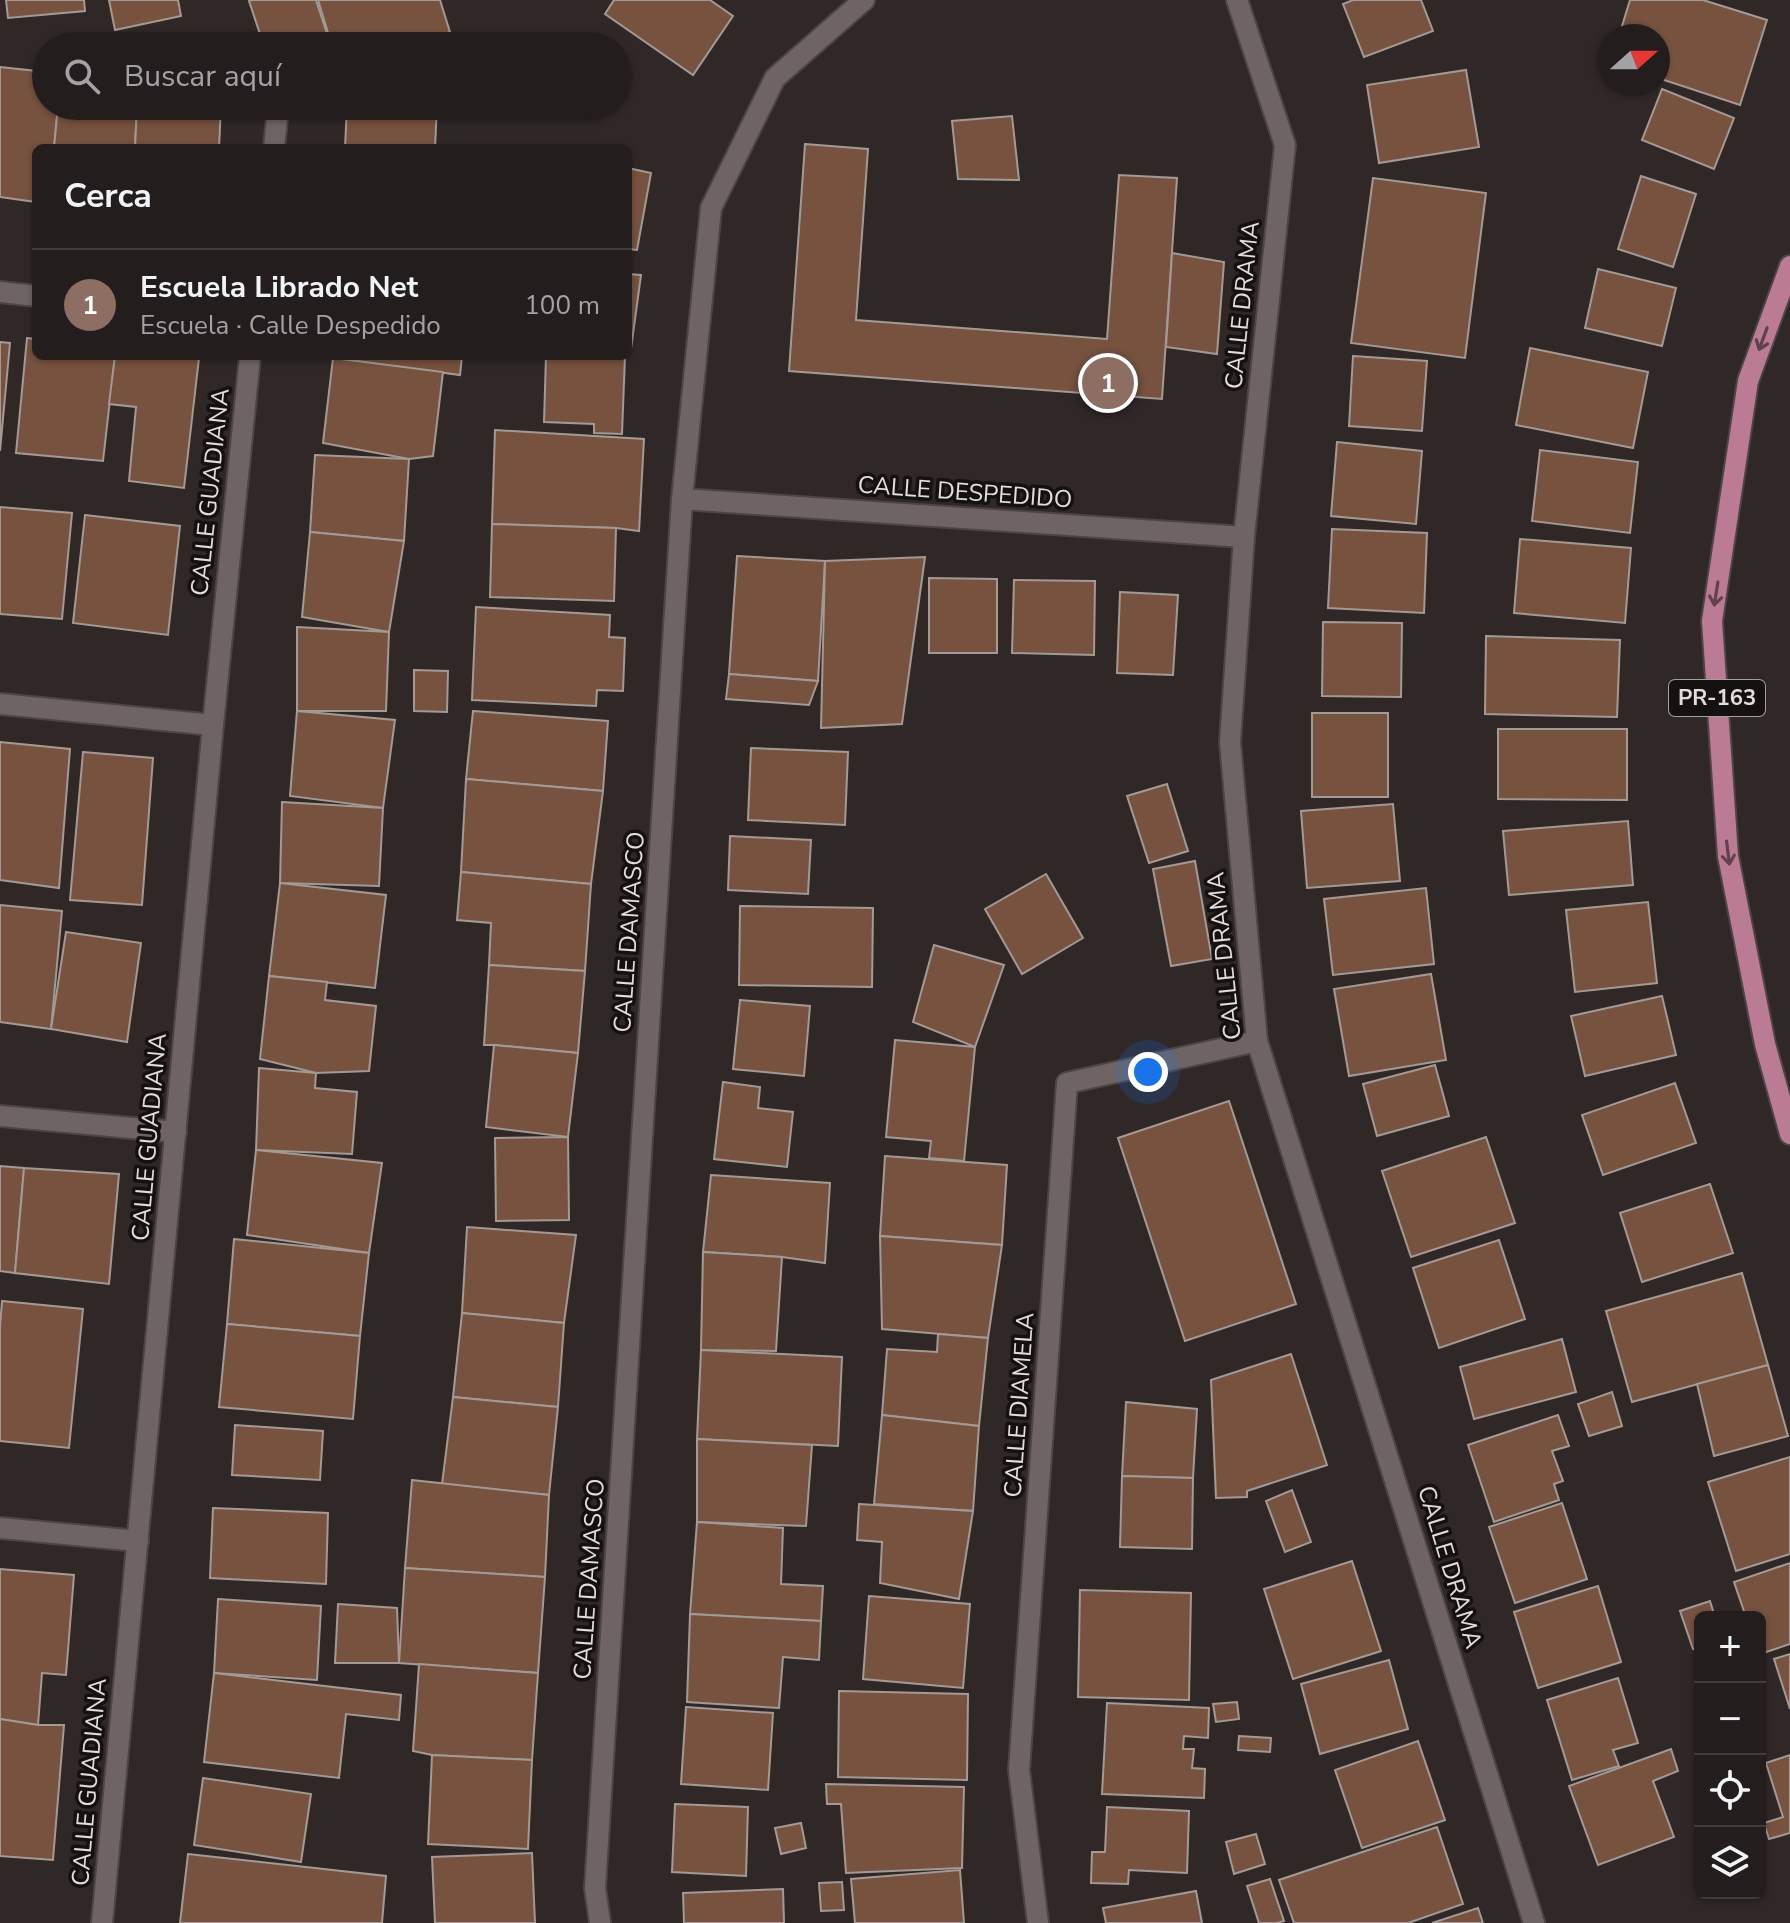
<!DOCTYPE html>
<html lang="es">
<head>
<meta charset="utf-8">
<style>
	body { margin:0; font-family:"Nunito Sans",sans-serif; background:#2c2626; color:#f1f3f6 }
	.controls { position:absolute; right:24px; bottom:24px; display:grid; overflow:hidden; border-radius:12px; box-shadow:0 2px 6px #0004 }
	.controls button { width:72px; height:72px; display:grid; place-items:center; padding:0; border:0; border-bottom:2px solid #413b3b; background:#241d1d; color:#f1f3f6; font:40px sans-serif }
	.compass { position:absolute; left:1598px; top:24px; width:72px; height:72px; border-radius:50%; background:#241d1d; box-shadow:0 2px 6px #0004; rotate:69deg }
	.you { position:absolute; left:1148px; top:1072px; width:28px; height:28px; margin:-20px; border:6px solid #fff; border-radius:50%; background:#1a73e8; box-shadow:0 0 0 12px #1a73e833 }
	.badge { display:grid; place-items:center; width:52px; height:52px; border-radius:50%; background:#2563eb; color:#fff; font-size:26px; font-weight:700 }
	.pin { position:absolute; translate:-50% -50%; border:4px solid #fff; box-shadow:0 2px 8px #0006 }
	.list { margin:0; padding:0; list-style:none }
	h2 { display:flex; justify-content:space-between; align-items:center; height:104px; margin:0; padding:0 32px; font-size:34px }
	h2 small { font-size:26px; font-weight:400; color:#a3a2a4 }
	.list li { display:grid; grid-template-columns:52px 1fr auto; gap:24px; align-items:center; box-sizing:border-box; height:112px; padding:0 32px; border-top:2px solid #413b3b }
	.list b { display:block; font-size:30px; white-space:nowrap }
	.list p { margin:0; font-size:26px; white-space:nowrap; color:#a3a2a4 }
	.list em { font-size:26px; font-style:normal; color:#a3a2a4 }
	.icon { flex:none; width:44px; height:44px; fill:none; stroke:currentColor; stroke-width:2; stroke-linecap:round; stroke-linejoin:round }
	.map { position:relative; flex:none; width:1790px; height:1923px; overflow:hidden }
	.search { position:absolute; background:#241d1d; box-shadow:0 2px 6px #0004; left:32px; top:32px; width:600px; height:88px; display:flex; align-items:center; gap:20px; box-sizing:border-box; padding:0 28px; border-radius:44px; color:#a3a2a4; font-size:30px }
	.panel { position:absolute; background:#241d1d; box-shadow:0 2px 6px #0004; left:32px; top:144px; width:600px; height:216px; border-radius:12px }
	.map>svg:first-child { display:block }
	.building { fill:#76523f; stroke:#a39995; stroke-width:2 }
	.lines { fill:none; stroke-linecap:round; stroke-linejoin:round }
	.street-casing { stroke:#4d4545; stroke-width:24 }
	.primary-casing { stroke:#4d4545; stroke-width:24 }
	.street { stroke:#6e6464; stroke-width:20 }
	.primary { stroke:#bc7b95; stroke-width:20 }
	.oneway { stroke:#60414c }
	.labels { text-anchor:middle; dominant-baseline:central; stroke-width:7; stroke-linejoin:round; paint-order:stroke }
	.shield { fill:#151111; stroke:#a5a0a0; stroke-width:2 }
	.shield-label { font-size:22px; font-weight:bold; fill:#e3dddd }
	.street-label { font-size:24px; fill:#e3dddd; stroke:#151111 }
</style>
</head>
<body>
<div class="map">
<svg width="1790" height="1923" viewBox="0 0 1790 1923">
	<rect width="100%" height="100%" fill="#302727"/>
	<g class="building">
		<polygon points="6,0 84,0 85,11 8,18"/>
		<polygon points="109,0 178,0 181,16 115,30"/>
		<polygon points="252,0 316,0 331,46 264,46 249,1"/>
		<polygon points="318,0 440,0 450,32 416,43 417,46 332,46"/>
		<polygon points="614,0 710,0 733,16 693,75 605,14"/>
		<polygon points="1353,0 1421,0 1433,31 1364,57 1343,4"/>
		<polygon points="1630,0 1703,0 1767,20 1740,105 1658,78 1658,36 1619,36"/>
		<polygon points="0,67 46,72 46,106 58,106 54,148 36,148 36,202 0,197"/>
		<polygon points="1466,70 1479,147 1379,163 1367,85"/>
		<polygon points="1662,89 1734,118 1714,169 1642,140"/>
		<polygon points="58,106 137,106 135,148 54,148"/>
		<polygon points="137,106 221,106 219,148 135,148"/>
		<polygon points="347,106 437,106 435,148 345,148"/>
		<polygon points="1012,116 1019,180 958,179 952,121"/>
		<polygon points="805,144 868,149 856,320 1107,339 1119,175 1177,178 1162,399 789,371"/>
		<polygon points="628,168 651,173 637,250 628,249"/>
		<polygon points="1641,176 1696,194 1673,267 1618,249"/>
		<polygon points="1373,178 1486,193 1465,358 1351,343"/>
		<polygon points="1172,253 1224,262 1217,354 1166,347"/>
		<polygon points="1598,269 1676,288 1662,346 1585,328"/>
		<polygon points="628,274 641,275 631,349 628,349"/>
		<polygon points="27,338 36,339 36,356 115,356 103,461 16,453"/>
		<polygon points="0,342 10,343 0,451"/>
		<polygon points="1530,348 1648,372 1633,448 1516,425"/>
		<polygon points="115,356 179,356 199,358 184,488 129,481 136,407 109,404"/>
		<polygon points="333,356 462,356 460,375 333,358"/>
		<polygon points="546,356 625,356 622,434 594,433 594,424 544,422"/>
		<polygon points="1353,356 1427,361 1422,431 1349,426"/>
		<polygon points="333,358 443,372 433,456 409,459 323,443"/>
		<polygon points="495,430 644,439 639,531 616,528 492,524"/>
		<polygon points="1337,442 1422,451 1416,524 1331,516"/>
		<polygon points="1540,450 1638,462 1630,533 1532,521"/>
		<polygon points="315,455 409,459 404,541 310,532"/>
		<polygon points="0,507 72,513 62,619 0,614"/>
		<polygon points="85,515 180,526 168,635 73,623"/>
		<polygon points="492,524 616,528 614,601 490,597"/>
		<polygon points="1332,529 1427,533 1424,613 1328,608"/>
		<polygon points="310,532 404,541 389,632 302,617"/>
		<polygon points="1520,539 1631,548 1625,623 1514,613"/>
		<polygon points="737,556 825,561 818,681 729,674"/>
		<polygon points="925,557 902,724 821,728 825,561"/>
		<polygon points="929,578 997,579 997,653 929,653"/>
		<polygon points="1014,580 1095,581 1094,655 1012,653"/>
		<polygon points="1120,592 1178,595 1173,675 1117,673"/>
		<polygon points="476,607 610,615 609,637 625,638 623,691 597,690 596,706 472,700"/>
		<polygon points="1323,622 1402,623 1401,697 1322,696"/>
		<polygon points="297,627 389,632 386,711 297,711"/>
		<polygon points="1486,636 1620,640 1617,717 1485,714"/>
		<polygon points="414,670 448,671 447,712 414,711"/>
		<polygon points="729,674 818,681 809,705 726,699"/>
		<polygon points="297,711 395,720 383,808 290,796"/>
		<polygon points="473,711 608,721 603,791 466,779"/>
		<rect x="1312" y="713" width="76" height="84"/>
		<polygon points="1498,729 1627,729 1627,800 1498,799"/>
		<polygon points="0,742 70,749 59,888 0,880"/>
		<polygon points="751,748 848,752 845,825 748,820"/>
		<polygon points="83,752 153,758 142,905 70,900"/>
		<polygon points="466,779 603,791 591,884 461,872"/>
		<polygon points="1167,784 1188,851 1149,863 1127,796"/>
		<polygon points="282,802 383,808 379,886 280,883"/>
		<polygon points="1393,804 1400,881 1307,888 1301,811"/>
		<polygon points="1628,821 1633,885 1509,895 1503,831"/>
		<polygon points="730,836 811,840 808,894 728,890"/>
		<polygon points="1195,861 1212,959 1171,966 1153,869"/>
		<polygon points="461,872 591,884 585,971 489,965 491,923 457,920"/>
		<polygon points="1046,874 1083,938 1022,974 985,909"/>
		<polygon points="280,883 386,895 375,988 269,976"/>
		<polygon points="1426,888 1434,964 1333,975 1324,899"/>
		<polygon points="1648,902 1657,983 1575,992 1566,910"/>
		<polygon points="0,905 62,911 51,1029 0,1022"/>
		<polygon points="740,906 873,908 872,987 739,985"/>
		<polygon points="66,932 141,943 127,1042 51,1029"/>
		<polygon points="934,945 1004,965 975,1047 913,1022"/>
		<polygon points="489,965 585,971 578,1053 494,1045 484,1045"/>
		<polygon points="1431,974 1446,1060 1349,1076 1334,989"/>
		<polygon points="269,976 327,982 325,1000 376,1006 369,1071 316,1073 260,1059"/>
		<polygon points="1662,996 1676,1055 1585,1076 1571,1016"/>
		<polygon points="740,1000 810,1006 804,1076 733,1069"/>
		<polygon points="895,1040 975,1047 964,1161 929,1158 931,1141 886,1137"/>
		<polygon points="494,1045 578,1053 568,1137 486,1127"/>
		<polygon points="1435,1065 1449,1116 1377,1136 1363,1084"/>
		<polygon points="259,1068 316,1073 315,1088 357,1092 352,1154 256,1150"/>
		<polygon points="723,1082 760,1087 758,1108 793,1112 787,1167 714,1159"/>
		<polygon points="1675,1083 1696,1143 1603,1175 1582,1115"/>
		<polygon points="1229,1101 1296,1304 1185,1341 1118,1138"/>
		<polygon points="568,1137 569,1220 496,1221 495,1138"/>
		<polygon points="1486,1137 1515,1223 1411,1257 1382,1171"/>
		<polygon points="256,1150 382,1163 369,1253 247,1235"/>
		<polygon points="885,1156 1007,1165 1002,1245 880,1236"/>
		<polygon points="0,1166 24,1168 15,1273 0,1271"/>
		<polygon points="24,1168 119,1174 109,1284 15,1273"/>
		<polygon points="711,1175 830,1183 825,1263 782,1257 703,1252"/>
		<polygon points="1710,1184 1733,1253 1642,1282 1620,1213"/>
		<polygon points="467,1227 576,1235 564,1323 462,1313"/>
		<polygon points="880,1236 1002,1245 988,1338 882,1329"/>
		<polygon points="234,1239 369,1253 360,1336 227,1324"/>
		<polygon points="1499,1240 1525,1319 1439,1348 1413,1268"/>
		<polygon points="703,1252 782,1257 776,1351 701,1350"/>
		<polygon points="1742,1273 1768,1365 1632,1402 1606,1311"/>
		<polygon points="2,1301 83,1309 69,1448 0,1441 0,1326"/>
		<polygon points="462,1313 564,1323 558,1407 453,1397"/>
		<polygon points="227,1324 360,1336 353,1419 219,1407"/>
		<polygon points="938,1334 988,1338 979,1426 882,1415 887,1349 937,1352"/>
		<polygon points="1562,1339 1576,1392 1474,1419 1460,1367"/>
		<polygon points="701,1350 842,1357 838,1446 697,1439"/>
		<polygon points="1291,1354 1327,1465 1247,1491 1247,1497 1216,1498 1211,1380"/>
		<polygon points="1768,1365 1788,1436 1714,1456 1697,1384"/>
		<polygon points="1612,1392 1622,1426 1589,1436 1578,1404"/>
		<polygon points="453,1397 558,1407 549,1495 442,1484"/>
		<polygon points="1126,1402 1197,1409 1193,1478 1122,1476"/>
		<polygon points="882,1415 979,1426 973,1511 874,1504"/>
		<polygon points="1558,1415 1569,1446 1552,1451 1563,1481 1554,1484 1559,1500 1494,1522 1468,1445"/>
		<polygon points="235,1425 323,1431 320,1480 232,1475"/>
		<polygon points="697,1439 812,1445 806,1526 697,1522"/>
		<polygon points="1790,1457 1790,1554 1736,1571 1708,1482"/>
		<polygon points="1122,1476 1193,1478 1192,1549 1120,1547"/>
		<polygon points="412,1480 549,1495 545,1577 405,1568"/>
		<polygon points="1292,1490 1311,1542 1285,1552 1266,1501"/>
		<polygon points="1562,1503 1587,1579 1515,1603 1489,1527"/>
		<polygon points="859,1504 973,1511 959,1599 880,1583 882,1542 857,1540"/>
		<polygon points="213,1508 328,1513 326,1584 210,1578"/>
		<polygon points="697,1522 783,1528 781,1584 823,1586 821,1621 690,1614"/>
		<polygon points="1352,1561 1381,1651 1293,1679 1264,1589"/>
		<polygon points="1790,1563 1790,1644 1760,1654 1760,1617 1746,1617 1734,1582"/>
		<polygon points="405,1568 545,1577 538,1673 399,1663"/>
		<polygon points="0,1569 74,1575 66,1675 42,1673 38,1725 0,1719"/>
		<polygon points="1598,1586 1621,1662 1538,1688 1514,1612"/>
		<polygon points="1080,1590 1191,1593 1189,1700 1078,1697"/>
		<polygon points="869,1596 970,1604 963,1688 863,1679"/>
		<polygon points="218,1599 321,1606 317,1680 214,1673"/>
		<polygon points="1710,1601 1715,1617 1700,1617 1700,1647 1693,1649 1680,1611"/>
		<polygon points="338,1604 397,1608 399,1663 335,1663"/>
		<polygon points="690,1614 821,1621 819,1660 783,1657 779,1708 687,1702"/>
		<polygon points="1790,1654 1790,1709 1774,1659"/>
		<polygon points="1389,1660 1408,1729 1320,1754 1301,1684"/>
		<polygon points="419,1664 538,1673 532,1760 432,1755 413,1751"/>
		<polygon points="214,1673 401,1695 399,1720 346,1714 339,1778 204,1762"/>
		<polygon points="1618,1678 1638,1743 1613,1750 1619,1766 1572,1780 1547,1700"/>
		<polygon points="839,1691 968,1694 967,1780 838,1777"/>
		<polygon points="1237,1702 1239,1719 1216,1722 1213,1704"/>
		<polygon points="1107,1703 1209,1708 1208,1738 1184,1736 1183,1749 1194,1749 1192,1768 1205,1769 1204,1798 1102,1794"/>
		<polygon points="686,1707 773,1713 768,1790 681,1784"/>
		<polygon points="0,1719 38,1725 64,1725 53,1860 0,1856"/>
		<polygon points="1239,1736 1271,1738 1270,1752 1238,1750"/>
		<polygon points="1418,1741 1445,1820 1362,1848 1335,1770"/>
		<polygon points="1671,1749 1678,1771 1653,1781 1674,1837 1598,1865 1569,1786"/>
		<polygon points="432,1755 532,1760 528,1849 428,1844"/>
		<polygon points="1790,1755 1790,1833 1769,1839 1764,1823 1783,1817 1766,1763"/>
		<polygon points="203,1778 311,1794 301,1862 194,1845"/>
		<polygon points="826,1784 964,1787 962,1868 846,1873 841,1804 827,1804"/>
		<polygon points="675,1804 748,1807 746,1876 672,1872"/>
		<polygon points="1107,1807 1189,1811 1187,1873 1129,1870 1128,1884 1091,1883 1092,1852 1105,1852"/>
		<polygon points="801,1823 806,1848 781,1854 775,1828"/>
		<polygon points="1437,1827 1463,1904 1408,1923 1294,1923 1279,1880"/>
		<polygon points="1256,1834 1265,1864 1234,1874 1226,1842"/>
		<polygon points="532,1853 535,1923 435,1923 432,1857"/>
		<polygon points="188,1854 386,1876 382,1923 180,1923"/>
		<polygon points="960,1870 964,1923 855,1923 851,1879"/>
		<polygon points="1270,1879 1284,1921 1277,1923 1259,1923 1247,1886"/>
		<polygon points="842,1882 844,1910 821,1911 819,1883"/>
		<polygon points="783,1889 784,1923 684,1923 683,1893"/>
		<polygon points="1196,1891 1202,1923 1106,1923 1103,1908"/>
		<polygon points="1478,1908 1483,1923 1432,1923"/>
	</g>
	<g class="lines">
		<defs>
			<g id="street">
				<polyline points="1237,0 1285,145 1244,537 1230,742 1257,1041 1534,1923"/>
				<polyline points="274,148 277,118"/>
				<polyline points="0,292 36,296"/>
				<polyline points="682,499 1244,537"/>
				<polyline points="0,704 213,725"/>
				<polyline points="0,1116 176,1132"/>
				<polyline points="0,1528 138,1541"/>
				<polyline points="102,1923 213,725 250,356"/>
				<polyline points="600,1923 595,1888 682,499 711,208 775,78 864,0"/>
				<polyline points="1038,1923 1019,1770 1067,1083 1257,1041"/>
			</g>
			<polyline id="primary" points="1790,266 1748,381 1712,621 1728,856 1765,1044 1790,1134"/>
		</defs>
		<use href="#street" class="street-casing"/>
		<use href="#primary" class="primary-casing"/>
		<use href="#street" class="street"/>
		<use href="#primary" class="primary"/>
	</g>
	<defs><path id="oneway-shaft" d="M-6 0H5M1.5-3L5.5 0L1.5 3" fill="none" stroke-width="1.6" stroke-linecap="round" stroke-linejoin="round" transform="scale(2)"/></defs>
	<g class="oneway">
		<use href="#oneway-shaft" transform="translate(1763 339) rotate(110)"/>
		<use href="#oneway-shaft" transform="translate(1716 594) rotate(99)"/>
		<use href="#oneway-shaft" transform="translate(1728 853) rotate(83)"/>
	</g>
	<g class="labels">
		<rect class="shield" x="1669" y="680" width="96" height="36" rx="6"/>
		<g class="shield-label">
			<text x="1717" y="698">PR-163</text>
		</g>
		<g class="street-label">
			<text transform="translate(1242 305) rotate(-84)">CALLE DRAMA</text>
			<text transform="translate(210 492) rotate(-84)">CALLE GUADIANA</text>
			<text transform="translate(965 492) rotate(4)">CALLE DESPEDIDO</text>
			<text transform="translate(629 932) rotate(-86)">CALLE DAMASCO</text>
			<text transform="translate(1224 956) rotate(-96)">CALLE DRAMA</text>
			<text transform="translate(149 1137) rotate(-85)">CALLE GUADIANA</text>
			<text transform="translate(1019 1405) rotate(-86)">CALLE DIAMELA</text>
			<text transform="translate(1450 1567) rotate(73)">CALLE DRAMA</text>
			<text transform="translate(589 1579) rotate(-86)">CALLE DAMASCO</text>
			<text transform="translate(89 1782) rotate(-85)">CALLE GUADIANA</text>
		</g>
	</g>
</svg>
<div class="controls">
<button>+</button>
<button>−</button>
<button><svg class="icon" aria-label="locate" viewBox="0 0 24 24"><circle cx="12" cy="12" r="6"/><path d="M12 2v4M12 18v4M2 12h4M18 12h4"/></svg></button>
<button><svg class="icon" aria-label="layers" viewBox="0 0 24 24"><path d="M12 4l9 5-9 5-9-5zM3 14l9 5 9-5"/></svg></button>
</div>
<svg class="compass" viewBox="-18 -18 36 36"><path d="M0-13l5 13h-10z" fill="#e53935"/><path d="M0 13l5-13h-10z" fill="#a3a2a4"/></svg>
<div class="you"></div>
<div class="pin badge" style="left:1108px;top:383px;background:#8d6e63">1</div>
<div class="search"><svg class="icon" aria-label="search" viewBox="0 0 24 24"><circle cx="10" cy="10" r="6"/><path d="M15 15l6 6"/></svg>Buscar aquí</div>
<section class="panel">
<h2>Cerca<small></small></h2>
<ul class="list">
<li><span class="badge" style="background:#8d6e63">1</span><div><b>Escuela Librado Net</b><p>Escuela · Calle Despedido</p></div><em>100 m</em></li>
</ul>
</section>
</div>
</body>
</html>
